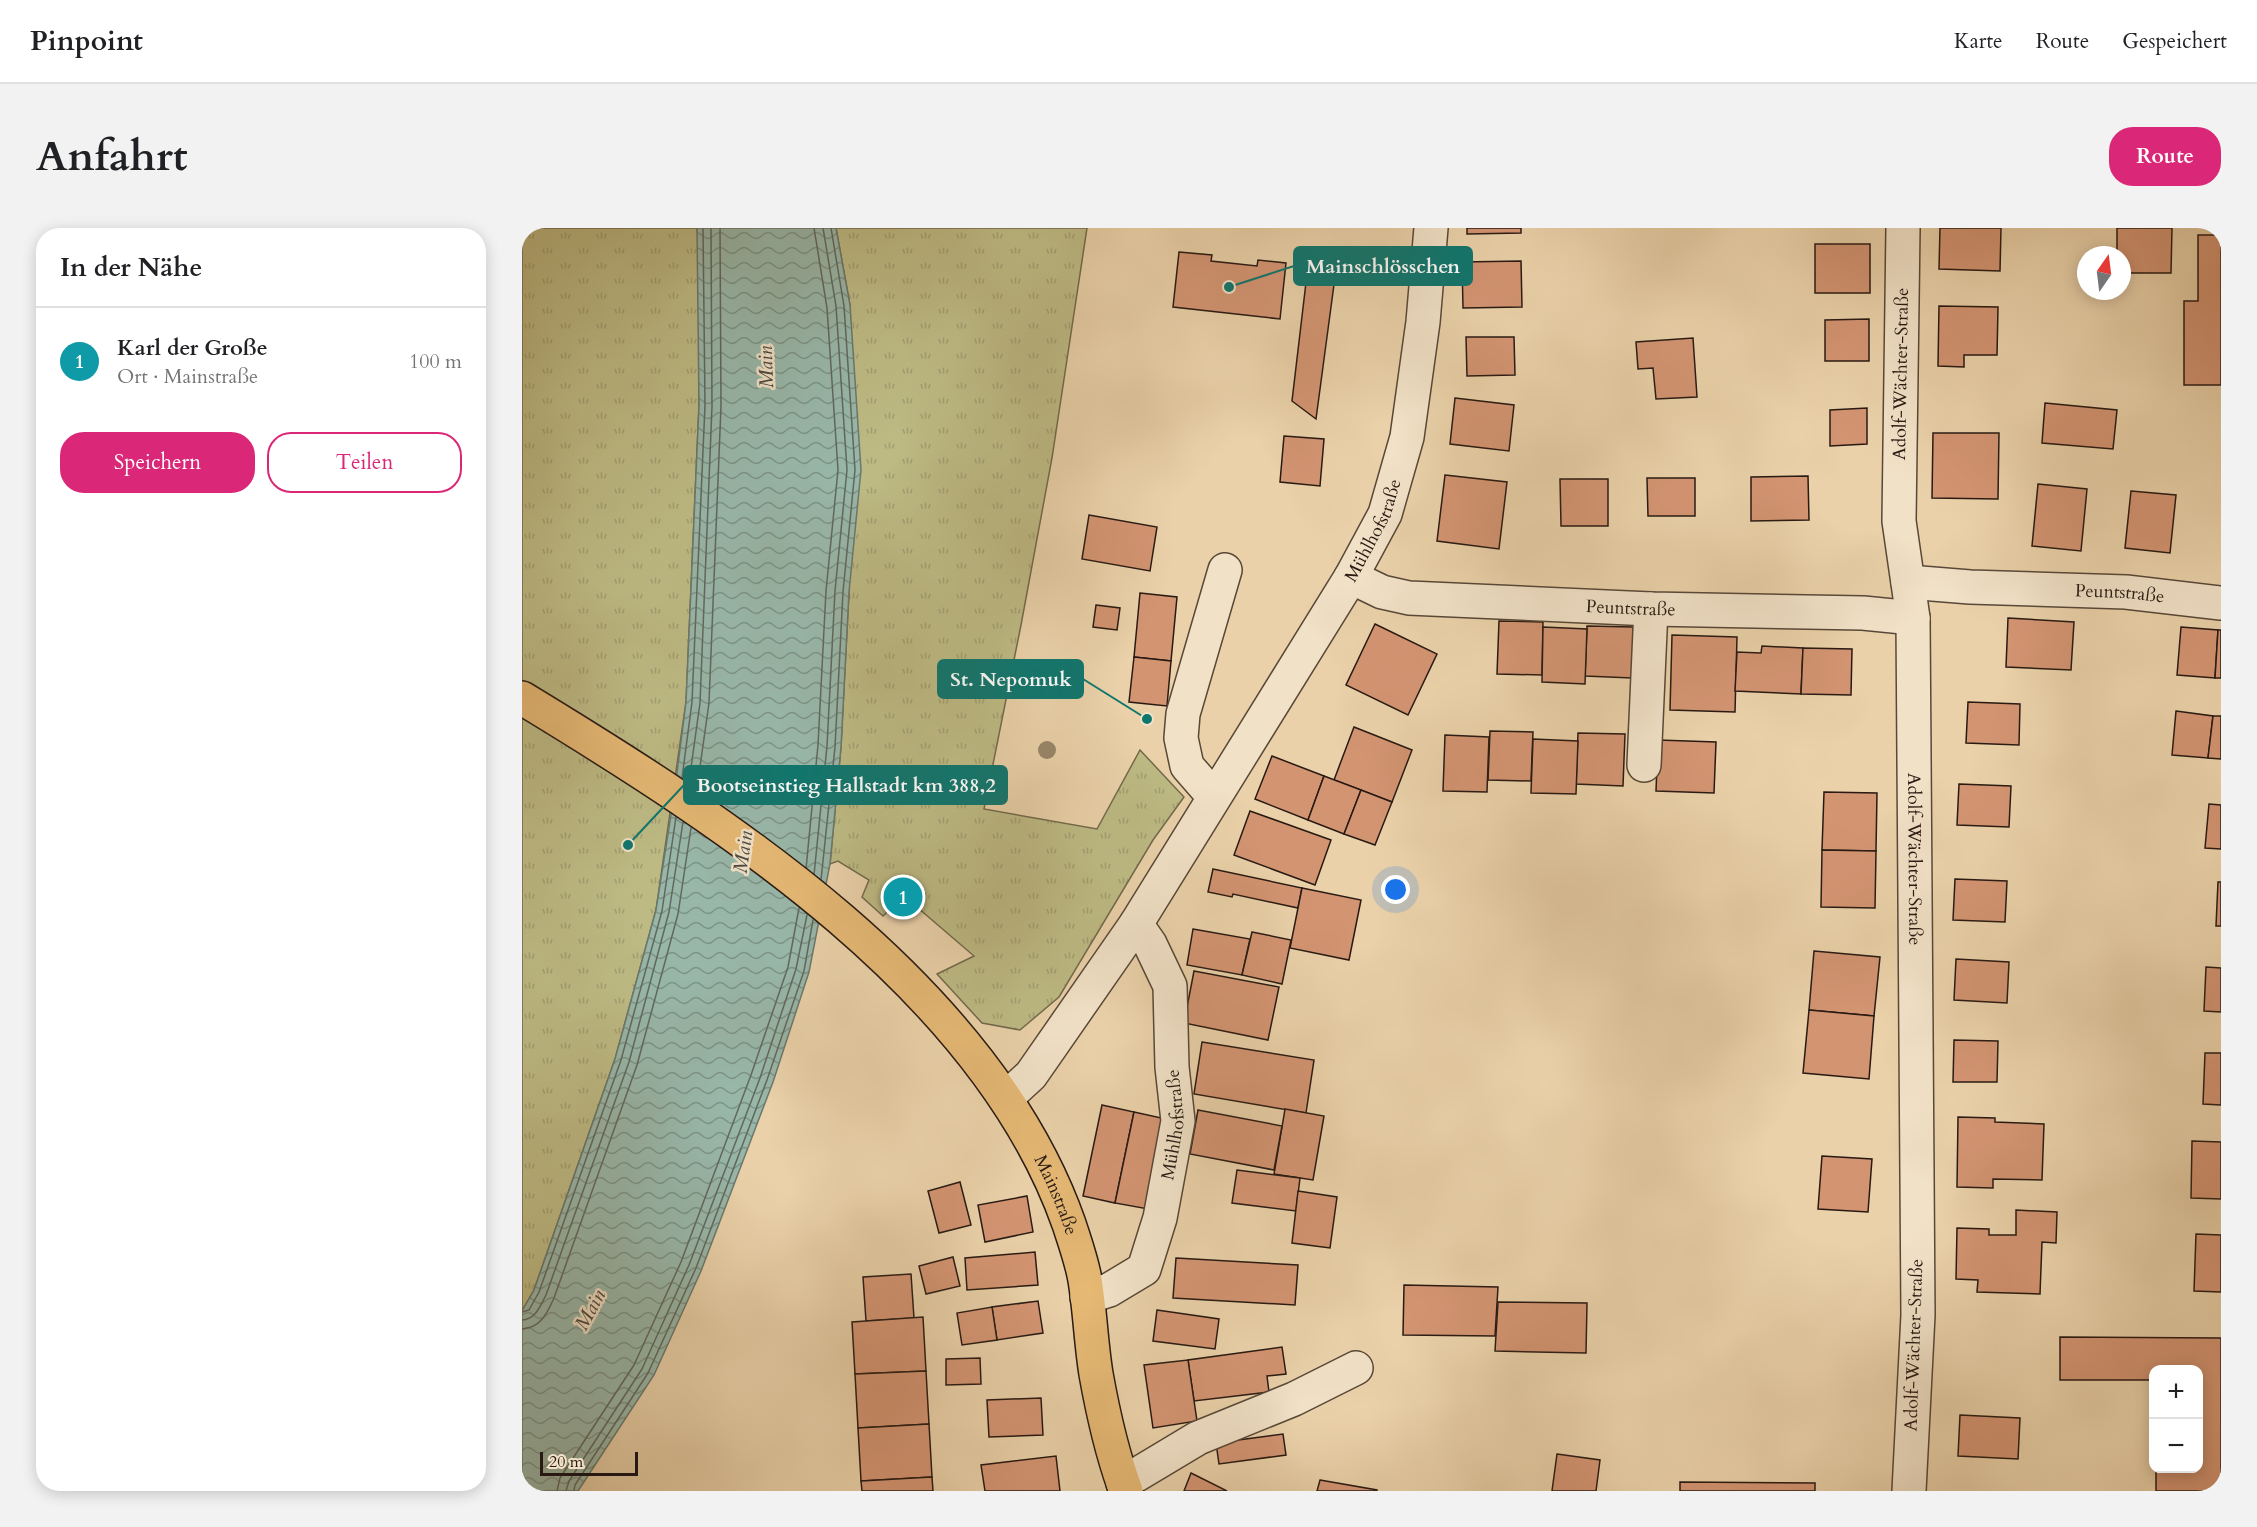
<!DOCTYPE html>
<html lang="de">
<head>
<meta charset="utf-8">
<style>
	body { margin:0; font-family:Cardo,serif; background:#f2f2f2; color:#202124 }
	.controls { position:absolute; right:18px; bottom:18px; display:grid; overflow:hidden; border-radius:12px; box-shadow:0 3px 15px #0003 }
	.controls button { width:54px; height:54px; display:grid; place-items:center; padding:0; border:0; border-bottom:2px solid #e0e0e0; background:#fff; color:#202124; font:30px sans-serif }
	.compass { position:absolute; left:1555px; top:18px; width:54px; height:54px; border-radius:50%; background:#fff; box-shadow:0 3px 15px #0003; rotate:14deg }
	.scale { position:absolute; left:18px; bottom:15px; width:98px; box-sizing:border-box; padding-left:6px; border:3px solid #281a13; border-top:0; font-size:16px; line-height:21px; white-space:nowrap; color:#281a13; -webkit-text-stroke:4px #f1e1c7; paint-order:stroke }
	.you { position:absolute; left:874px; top:662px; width:21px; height:21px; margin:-15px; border:4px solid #fff; border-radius:50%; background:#1a73e8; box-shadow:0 0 0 9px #1a73e833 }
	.badge { display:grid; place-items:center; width:39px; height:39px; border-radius:50%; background:#db2777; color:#fff; font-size:20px; font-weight:700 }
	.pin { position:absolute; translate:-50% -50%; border:3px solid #fff; box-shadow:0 2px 6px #0006 }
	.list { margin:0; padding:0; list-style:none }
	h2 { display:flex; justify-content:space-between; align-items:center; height:78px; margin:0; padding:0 24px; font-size:26px }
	h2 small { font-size:20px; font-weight:400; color:#757577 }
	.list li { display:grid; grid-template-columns:39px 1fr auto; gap:18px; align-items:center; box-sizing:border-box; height:108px; padding:0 24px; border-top:2px solid #e0e0e0 }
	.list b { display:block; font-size:22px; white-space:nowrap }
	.list p { margin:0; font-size:20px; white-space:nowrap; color:#757577 }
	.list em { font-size:20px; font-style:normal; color:#757577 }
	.actions { display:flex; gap:12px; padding:18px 24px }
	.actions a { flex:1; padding:14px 0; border:2px solid #db2777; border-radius:24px; text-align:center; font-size:21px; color:#db2777 }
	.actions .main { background:#db2777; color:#fff }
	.map { position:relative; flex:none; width:1699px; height:1263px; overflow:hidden; border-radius:24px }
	header { display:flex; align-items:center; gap:36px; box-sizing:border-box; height:84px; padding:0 30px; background:#fff; border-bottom:2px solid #e0e0e0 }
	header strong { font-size:28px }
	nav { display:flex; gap:33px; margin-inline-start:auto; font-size:21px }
	.intro { display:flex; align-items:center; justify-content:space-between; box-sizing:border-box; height:144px; padding:0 36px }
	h1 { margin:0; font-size:42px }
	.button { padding:15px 27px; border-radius:24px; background:#db2777; color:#fff; font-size:21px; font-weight:700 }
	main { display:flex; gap:36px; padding:0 36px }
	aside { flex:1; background:#fff; border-radius:24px; box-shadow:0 3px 15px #0003 }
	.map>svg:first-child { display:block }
	.grass { fill:url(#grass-tufts); stroke:#726a4c; stroke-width:1.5 }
	.water { fill:url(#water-waves); stroke:#6b786d; stroke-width:1.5 }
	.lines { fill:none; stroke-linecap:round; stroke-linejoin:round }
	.shore { stroke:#60685e; stroke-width:1.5 }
	.building { fill:#d39472; stroke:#281a13; stroke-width:1.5 }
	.minor-casing { stroke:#584838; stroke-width:36 }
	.major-casing { stroke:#281a13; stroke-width:36 }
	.minor { stroke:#f1e1c7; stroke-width:33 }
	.major { stroke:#e5b874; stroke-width:33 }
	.tree { fill:#988769 }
	.labels { text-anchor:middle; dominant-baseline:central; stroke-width:5; stroke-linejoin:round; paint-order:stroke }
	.street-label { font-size:18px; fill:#281a13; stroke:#f1e1c7 }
	.water-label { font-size:20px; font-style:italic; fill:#4a4940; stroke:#f1e1c7 }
	.leader { fill:none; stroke:#0f766e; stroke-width:2 }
	.callout-dot { fill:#0f766e; stroke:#f1e1c7; stroke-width:2 }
	.callout { fill:#0f766e; stroke:#0f766e; stroke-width:2 }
	.callout-label { font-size:20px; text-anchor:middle; font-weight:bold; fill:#fff }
</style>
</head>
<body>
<header>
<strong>Pinpoint</strong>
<nav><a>Karte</a><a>Route</a><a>Gespeichert</a></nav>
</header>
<div class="intro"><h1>Anfahrt</h1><a class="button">Route</a></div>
<main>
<aside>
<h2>In der Nähe<small></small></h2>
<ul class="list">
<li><span class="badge" style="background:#0f9aa8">1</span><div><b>Karl der Große</b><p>Ort · Mainstraße</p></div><em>100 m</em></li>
</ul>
<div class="actions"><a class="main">Speichern</a><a>Teilen</a></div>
</aside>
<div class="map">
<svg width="1699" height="1263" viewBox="0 0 1699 1263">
	<defs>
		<pattern id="grass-tufts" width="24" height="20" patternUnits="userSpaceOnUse" patternTransform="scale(1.5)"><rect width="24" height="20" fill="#bdba84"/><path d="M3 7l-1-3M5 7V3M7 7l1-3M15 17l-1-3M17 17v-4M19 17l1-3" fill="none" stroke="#a29f71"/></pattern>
		<pattern id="water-waves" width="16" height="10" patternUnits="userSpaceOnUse" patternTransform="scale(1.5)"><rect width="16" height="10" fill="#98b7a9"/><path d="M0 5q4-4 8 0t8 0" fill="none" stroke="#7c9488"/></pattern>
	</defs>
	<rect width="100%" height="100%" fill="#ead1a9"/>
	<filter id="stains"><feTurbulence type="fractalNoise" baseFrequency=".00333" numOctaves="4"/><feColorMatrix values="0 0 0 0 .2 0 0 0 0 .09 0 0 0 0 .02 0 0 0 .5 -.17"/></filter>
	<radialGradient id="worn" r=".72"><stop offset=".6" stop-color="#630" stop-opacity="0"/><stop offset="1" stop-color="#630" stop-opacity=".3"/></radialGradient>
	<g class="grass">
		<polygon points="0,0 175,0 177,17 177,177 164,474 134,682 93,831 12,1062 0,1083"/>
		<polygon points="314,0 565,0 530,230 499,397 462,581 575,601 618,522 662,569 631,612 537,769 498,802 460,795 415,746 452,728 382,668 361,688 340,669 347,652 316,633 308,636 319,519 327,364 328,77"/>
	</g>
	<polygon class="water" points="175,0 314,0 328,77 339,242 327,364 319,519 308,636 287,744 251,854 179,1043 132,1147 56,1263 0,1263 0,1083 12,1062 93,831 134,682 152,568 164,474 177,177"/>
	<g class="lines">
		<g class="shore">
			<polyline points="160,550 170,474 183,177 181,0"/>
			<polyline points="167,554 178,475 190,178 189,0"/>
			<polyline points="175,560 187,475 199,178 198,0"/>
			<polyline points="284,641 296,517 304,363 316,242 305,80 292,0"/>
			<polyline points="292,647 305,518 313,363 325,242 314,78 301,0"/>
			<polyline points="299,652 313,519 321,364 333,242 322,78 309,0"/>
			<polyline points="0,1084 7,1082 17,1064 99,832 140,683 154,589"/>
			<path d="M 0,1092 C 14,1091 18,1078 24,1067 L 107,834 L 147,684 L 161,594"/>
			<path d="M 0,1101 C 19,1100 25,1085 32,1070 L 115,837 L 156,686 L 169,600"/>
			<polyline points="35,1263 38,1250 112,1137 159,1034 229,847 266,739 277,680"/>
			<polyline points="44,1263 47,1253 120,1141 167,1037 238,850 274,741 285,687"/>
			<polyline points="52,1263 53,1257 126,1145 174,1040 245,852 282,743 291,692"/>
		</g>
	</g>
	<g class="building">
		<polygon points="945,0 999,0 999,5 945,6"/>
		<polygon points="1418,0 1479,0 1478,43 1417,41"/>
		<polygon points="1595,0 1650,0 1649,45 1600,45 1600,27 1595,27"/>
		<polygon points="1676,7 1699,7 1699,157 1662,157 1662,73 1676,73"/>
		<rect x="1293" y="16" width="55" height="49"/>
		<polygon points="657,24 690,27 689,33 735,38 736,32 764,35 758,91 651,79"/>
		<polygon points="999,33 1000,79 941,80 940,34"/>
		<polygon points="785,46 813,49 794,191 770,173"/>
		<polygon points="1417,78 1476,79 1475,127 1442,127 1442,139 1416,138"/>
		<polygon points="1347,91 1347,133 1303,133 1303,92"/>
		<polygon points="944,109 992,109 993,147 945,148"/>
		<polygon points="1171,110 1175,169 1134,171 1131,140 1116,141 1114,114"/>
		<polygon points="933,170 992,177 987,223 928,216"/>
		<polygon points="1523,175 1595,182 1591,221 1520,215"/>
		<polygon points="1345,180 1345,216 1308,218 1308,182"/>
		<polygon points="1411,205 1477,205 1476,271 1410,270"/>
		<polygon points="762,208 802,211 798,258 758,254"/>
		<polygon points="923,247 985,254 977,321 915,313"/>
		<polygon points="1286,248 1287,292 1229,293 1229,249"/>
		<polygon points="1125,250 1173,250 1173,288 1126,288"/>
		<polygon points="1038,251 1086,251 1086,298 1039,298"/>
		<polygon points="1516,256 1565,261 1559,323 1510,318"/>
		<polygon points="1609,263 1654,267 1648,325 1603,320"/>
		<polygon points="567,287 635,299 628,343 560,331"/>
		<polygon points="618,365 655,369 649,433 612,429"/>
		<polygon points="574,377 598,380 595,402 571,399"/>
		<polygon points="1486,390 1552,394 1549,442 1484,439"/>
		<polygon points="977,393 1021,394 1020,447 975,446"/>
		<polygon points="853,396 915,426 886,487 824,457"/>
		<polygon points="1065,398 1111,399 1110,450 1063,448"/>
		<polygon points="1021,399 1065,401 1063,456 1020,454"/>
		<polygon points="1659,399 1696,402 1693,450 1655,447"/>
		<polygon points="1696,402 1699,402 1699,450 1693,450"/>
		<polygon points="1150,407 1215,409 1213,484 1148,482"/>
		<polygon points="1240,418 1281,420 1279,466 1213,463 1215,424 1239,425"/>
		<polygon points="1281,420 1330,421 1329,467 1279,466"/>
		<polygon points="612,429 649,433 645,478 607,474"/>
		<polygon points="1446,474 1498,476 1497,517 1444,515"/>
		<polygon points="1654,483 1691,488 1686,530 1650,527"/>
		<polygon points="1691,488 1699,488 1699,531 1686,530"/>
		<polygon points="832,499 890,522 870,574 812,552"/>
		<polygon points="968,503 1011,504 1009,553 966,552"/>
		<polygon points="1056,505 1103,506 1101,558 1054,556"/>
		<polygon points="923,507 967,509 965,564 921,563"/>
		<polygon points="1011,511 1056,513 1054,566 1009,565"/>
		<polygon points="1136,512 1194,514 1192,565 1134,563"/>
		<polygon points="750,528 802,548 786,592 733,571"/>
		<polygon points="802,548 839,562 822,606 786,592"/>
		<polygon points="1437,556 1489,558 1487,599 1435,597"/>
		<polygon points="839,562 870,574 853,617 822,606"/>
		<polygon points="1302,564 1355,565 1354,623 1300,622"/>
		<polygon points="1687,576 1699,577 1699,621 1683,620"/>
		<polygon points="728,583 809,612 793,657 712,627"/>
		<polygon points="1300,622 1354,623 1353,680 1299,679"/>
		<polygon points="691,641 780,660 776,680 711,666 710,669 686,664"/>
		<polygon points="1433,651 1485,653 1483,694 1431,692"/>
		<polygon points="1696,654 1699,654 1699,698 1694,698"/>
		<polygon points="780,660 839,672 827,732 768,720"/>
		<polygon points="671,701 728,711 720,747 665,737"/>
		<polygon points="730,704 769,712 760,756 720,747"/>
		<polygon points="1292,723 1358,729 1352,788 1287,782"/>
		<polygon points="1434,731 1487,734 1485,775 1432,772"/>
		<polygon points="1684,739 1699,740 1699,784 1682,783"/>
		<polygon points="672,743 757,759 746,812 662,795"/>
		<polygon points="1287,782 1352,788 1347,851 1281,845"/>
		<polygon points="1432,812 1476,813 1475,854 1431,854"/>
		<polygon points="680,814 792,832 784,885 672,866"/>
		<polygon points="1683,825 1699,825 1699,877 1681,876"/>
		<polygon points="580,877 612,884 593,975 561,968"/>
		<polygon points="763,881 802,888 791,952 752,946"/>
		<polygon points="676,882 760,898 752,942 668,926"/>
		<polygon points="612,884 644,891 626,981 593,975"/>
		<polygon points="1436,889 1473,890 1473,894 1522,896 1520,952 1471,951 1471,960 1435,959"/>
		<polygon points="1670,913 1699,914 1699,971 1669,970"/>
		<polygon points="1300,928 1350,931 1346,984 1296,981"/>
		<polygon points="715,942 778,950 774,983 710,975"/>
		<polygon points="438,954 449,997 417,1005 406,963"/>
		<polygon points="776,963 815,969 808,1020 770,1015"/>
		<polygon points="505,968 511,1004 463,1014 456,977"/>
		<polygon points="1494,982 1535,984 1534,1015 1520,1014 1518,1066 1455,1064 1456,1052 1434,1051 1435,1000 1467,1001 1467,1007 1494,1007"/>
		<polygon points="1674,1006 1699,1007 1699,1064 1672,1063"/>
		<polygon points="513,1024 516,1057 445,1062 443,1030"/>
		<polygon points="431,1029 438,1058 404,1066 397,1038"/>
		<polygon points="654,1030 776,1037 773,1077 651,1070"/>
		<polygon points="389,1046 392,1090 344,1093 341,1049"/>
		<polygon points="882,1057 976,1059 973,1108 881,1107"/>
		<polygon points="516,1073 521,1105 475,1112 470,1079"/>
		<polygon points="976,1074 1065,1075 1064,1125 973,1123"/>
		<polygon points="470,1079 475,1112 440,1117 435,1085"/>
		<polygon points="635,1082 697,1091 693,1121 631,1113"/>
		<polygon points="401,1089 404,1143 333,1146 330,1094"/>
		<polygon points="1538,1109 1699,1110 1699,1263 1634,1263 1634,1240 1676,1240 1676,1142 1632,1142 1632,1152 1538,1152"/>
		<polygon points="760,1119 764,1146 745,1148 747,1164 672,1173 666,1132"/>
		<polygon points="458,1130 459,1156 424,1157 424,1131"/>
		<polygon points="666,1132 675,1193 631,1200 622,1137"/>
		<polygon points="404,1143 407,1196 336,1200 333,1146"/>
		<polygon points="519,1170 521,1207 467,1209 465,1172"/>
		<polygon points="1438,1187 1498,1190 1496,1231 1436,1228"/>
		<polygon points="407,1196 410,1249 339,1253 336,1200"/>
		<polygon points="761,1206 764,1227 697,1236 694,1215"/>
		<polygon points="1035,1226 1078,1232 1074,1263 1030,1263"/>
		<polygon points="534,1228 538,1263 463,1263 459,1237"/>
		<polygon points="669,1245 705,1263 662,1263"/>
		<polygon points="410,1249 411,1263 340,1263 339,1253"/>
		<polygon points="798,1252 855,1262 855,1263 795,1263"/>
		<polygon points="1158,1254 1293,1255 1293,1263 1158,1263"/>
	</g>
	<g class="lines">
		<defs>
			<g id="minor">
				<path id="s1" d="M 1381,0 L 1377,293 L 1391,390 L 1396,1087 L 1387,1263"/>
				<path id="s2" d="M 829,349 L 860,364 L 887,370 L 1129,381 L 1341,385 L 1391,390"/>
				<path id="s3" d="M 1386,354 L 1448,359 L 1604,364 L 1699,375"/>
				<polyline points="1122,537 1129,381"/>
				<polyline points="692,569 665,538 659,510 661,486 703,342"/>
				<path id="s4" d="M 484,870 L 509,847 L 614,696 L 829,349 L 863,286 L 885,209 L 901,94 L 909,0"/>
				<path id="s5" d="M 565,1069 L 587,1062 L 622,1041 L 638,990 L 656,893 L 650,839 L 648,758 L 628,716 L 614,696"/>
				<polyline points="601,1255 676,1210 772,1171 834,1140"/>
			</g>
			<g id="major">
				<path id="s6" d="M 0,470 C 204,594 464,760 547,996 C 553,1014 560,1034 563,1052 C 568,1083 569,1115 574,1146 C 581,1185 590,1226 604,1263"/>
			</g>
		</defs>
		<use href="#minor" class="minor-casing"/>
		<use href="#major" class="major-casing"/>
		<use href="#minor" class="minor"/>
		<use href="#major" class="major"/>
	</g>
	<circle class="tree" cx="525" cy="522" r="9"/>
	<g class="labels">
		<g class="street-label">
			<text transform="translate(1379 146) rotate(-89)">Adolf-Wächter-Straße</text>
			<text stroke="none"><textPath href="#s4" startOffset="678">Mühlhofstraße</textPath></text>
			<text stroke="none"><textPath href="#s3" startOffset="212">Peuntstraße</textPath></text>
			<text stroke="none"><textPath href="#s2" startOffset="284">Peuntstraße</textPath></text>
			<text stroke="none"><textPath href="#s1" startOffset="632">Adolf-Wächter-Straße</textPath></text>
			<text stroke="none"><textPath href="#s5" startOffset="212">Mühlhofstraße</textPath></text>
			<text stroke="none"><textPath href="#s6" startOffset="742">Mainstraße</textPath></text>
			<text transform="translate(1392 1117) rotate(-88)">Adolf-Wächter-Straße</text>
		</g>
		<g class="water-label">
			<text transform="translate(244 139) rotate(-92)">Main</text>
			<text transform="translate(221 624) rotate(-82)">Main</text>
			<text transform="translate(68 1082) rotate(-62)">Main</text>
		</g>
	</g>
	<path class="leader" d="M707 59L772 38M625 491L561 451M106 617L162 557"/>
	<g class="callout-dot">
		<circle cx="707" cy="59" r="6"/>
		<circle cx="625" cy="491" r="6"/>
		<circle cx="106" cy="617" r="6"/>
	</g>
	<g class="callout">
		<rect x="772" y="19" width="178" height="38" rx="6"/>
		<rect x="416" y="432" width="145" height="38" rx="6"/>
		<rect x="162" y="538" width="323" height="38" rx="6"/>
	</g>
	<g class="callout-label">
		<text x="861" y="45">Mainschlösschen</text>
		<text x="489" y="458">St. Nepomuk</text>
		<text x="324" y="564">Bootseinstieg Hallstadt km 388,2</text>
	</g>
	<rect width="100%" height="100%" filter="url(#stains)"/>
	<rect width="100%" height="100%" fill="url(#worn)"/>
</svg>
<div class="controls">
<button>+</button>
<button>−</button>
</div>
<svg class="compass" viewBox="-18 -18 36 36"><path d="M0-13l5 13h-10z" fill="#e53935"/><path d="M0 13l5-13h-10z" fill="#757577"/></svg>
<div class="scale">20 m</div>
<div class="you"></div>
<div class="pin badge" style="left:381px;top:669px;background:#0f9aa8">1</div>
</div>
</main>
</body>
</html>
